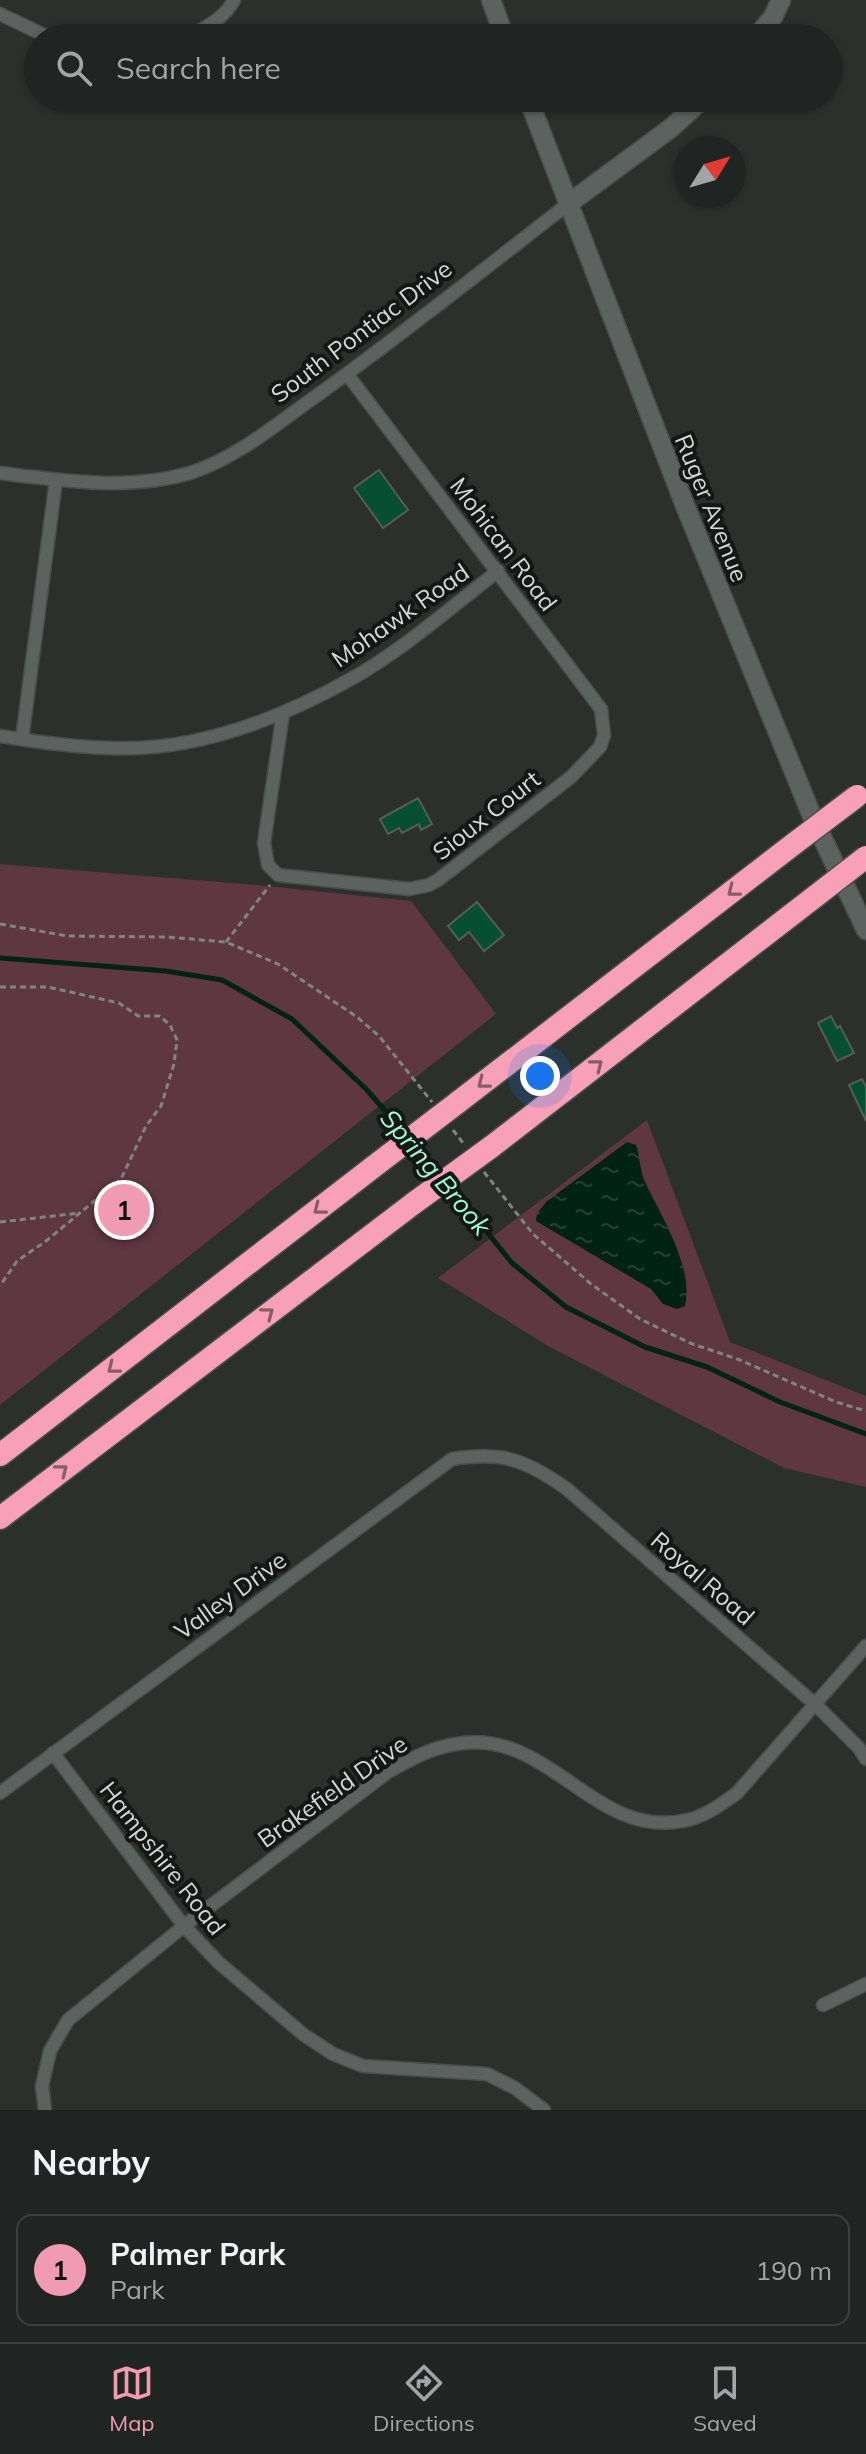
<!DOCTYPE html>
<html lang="en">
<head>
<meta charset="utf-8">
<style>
	body { margin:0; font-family:Mulish,sans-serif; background:#2d302f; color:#f1f3f6 }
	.compass { position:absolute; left:674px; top:136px; width:72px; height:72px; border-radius:50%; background:#202422; box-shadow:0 2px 6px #0004; rotate:53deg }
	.you { position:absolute; left:540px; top:1076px; width:28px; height:28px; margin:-20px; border:6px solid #fff; border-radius:50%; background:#1a73e8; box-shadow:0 0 0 12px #1a73e833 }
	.badge { display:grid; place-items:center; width:52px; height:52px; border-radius:50%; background:#f19ab3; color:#111; font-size:26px; font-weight:700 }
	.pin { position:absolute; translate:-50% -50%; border:4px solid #fff; box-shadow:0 2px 8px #0006 }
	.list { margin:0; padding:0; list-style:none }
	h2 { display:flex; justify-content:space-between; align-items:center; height:104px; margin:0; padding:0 32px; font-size:34px }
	h2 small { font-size:26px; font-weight:400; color:#a2a4a5 }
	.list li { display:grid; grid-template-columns:52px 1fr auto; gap:24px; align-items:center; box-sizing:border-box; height:112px; margin:0 16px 16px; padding:0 16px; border:2px solid #3d4140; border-radius:16px }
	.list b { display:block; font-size:30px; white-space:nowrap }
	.list p { margin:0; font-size:26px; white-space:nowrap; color:#a2a4a5 }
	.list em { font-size:26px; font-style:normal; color:#a2a4a5 }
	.icon { flex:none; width:44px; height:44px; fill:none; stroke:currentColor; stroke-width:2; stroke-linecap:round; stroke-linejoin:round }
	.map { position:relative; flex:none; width:866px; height:2110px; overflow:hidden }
	.search { position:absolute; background:#202422; box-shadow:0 2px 6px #0004; left:24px; right:24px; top:24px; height:88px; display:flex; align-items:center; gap:20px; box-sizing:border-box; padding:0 28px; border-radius:44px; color:#a2a4a5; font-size:30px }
	.sheet { height:232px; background:#202422 }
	nav { display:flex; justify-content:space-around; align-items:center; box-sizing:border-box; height:112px; border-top:2px solid #3d4140; background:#202422; font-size:22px; color:#a2a4a5 }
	nav a { display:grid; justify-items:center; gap:4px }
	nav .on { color:#f19ab3 }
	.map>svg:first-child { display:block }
	.park { fill:#5e3742 }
	.water { fill:url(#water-ripples) }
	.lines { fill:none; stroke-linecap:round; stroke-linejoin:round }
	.stream { stroke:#012214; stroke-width:5 }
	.building { fill:#064f34; stroke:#565c58; stroke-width:2 }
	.street-casing { stroke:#494e4b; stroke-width:15 }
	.secondary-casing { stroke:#494e4b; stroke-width:21 }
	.highway-casing { stroke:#494e4b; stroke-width:25 }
	.path { stroke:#818582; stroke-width:3; stroke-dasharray:6 4; stroke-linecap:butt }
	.street { stroke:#5c625f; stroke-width:12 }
	.secondary { stroke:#5c625f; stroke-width:18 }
	.highway { stroke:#f7a0b8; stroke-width:22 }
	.highway-bridge-casing { stroke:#494e4b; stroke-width:25; stroke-linecap:butt }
	.highway-bridge { stroke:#f7a0b8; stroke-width:22 }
	.oneway { stroke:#865c67 }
	.labels { text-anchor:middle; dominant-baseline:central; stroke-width:8; stroke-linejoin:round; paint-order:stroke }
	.street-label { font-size:24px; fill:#d5d8d6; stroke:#151716 }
	.water-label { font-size:26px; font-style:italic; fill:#9efccd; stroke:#151716 }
</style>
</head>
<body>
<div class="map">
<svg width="866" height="2110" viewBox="0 0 866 2110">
	<defs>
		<pattern id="water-ripples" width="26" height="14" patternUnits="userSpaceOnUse" patternTransform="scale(2)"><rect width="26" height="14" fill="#012214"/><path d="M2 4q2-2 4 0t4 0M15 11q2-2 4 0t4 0" fill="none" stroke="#254135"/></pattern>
	</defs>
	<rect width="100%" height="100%" fill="#2b302d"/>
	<g class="park">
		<polygon points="0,864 257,885 411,901 496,1014 0,1405"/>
		<polygon points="647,1120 730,1342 866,1396 866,1487 784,1468 550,1347 438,1278"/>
	</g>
	<path class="water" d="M 627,1142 L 636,1145 C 640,1156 640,1171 645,1182 C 661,1216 694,1267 685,1306 L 677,1309 L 663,1304 L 651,1289 L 536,1221 L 537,1213 L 547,1201 Z"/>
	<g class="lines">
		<g class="stream">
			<polyline points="0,958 166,971 222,980 292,1019 367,1090 407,1136"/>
			<polyline points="414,1144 441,1175"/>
			<polyline points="450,1186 512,1263 566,1307 645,1347 707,1367 780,1402 866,1434"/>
		</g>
	</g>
	<g class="building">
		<polygon points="379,470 408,510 383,528 354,488"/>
		<polygon points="418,798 432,824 421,830 419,824 402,833 399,828 388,834 380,819"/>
		<polygon points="477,902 504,935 484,951 469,932 459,940 448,926"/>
		<polygon points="831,1016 837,1028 840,1026 854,1053 837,1061 818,1023"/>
		<polygon points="862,1079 866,1087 866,1121 849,1085"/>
	</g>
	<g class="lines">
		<defs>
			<g id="street">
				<polyline points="0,14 50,38"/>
				<path d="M 185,38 C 204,29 224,19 234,0"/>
				<path d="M 0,473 C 62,481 132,491 193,472 C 237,457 274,426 312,399 C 399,337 483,270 568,204"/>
				<polyline points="283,713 264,843 268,865 278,875 409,889 429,885 438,880 571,777 600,747 604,735 601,709 347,374"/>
				<path d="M 0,736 C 36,742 73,747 109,748 C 193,752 278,720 351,679 C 403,650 450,608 498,571"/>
				<polyline points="22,739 56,480"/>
				<polyline points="53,1753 184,1926 218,1962 304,2035 333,2054 363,2066 487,2074 515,2088 544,2110"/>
				<path d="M 0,1793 L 452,1459 C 503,1451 526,1460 567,1489 L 816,1705 L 859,1748 L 866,1759"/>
				<polyline points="823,2005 866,1984"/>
				<path d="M 45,2110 L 42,2086 L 50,2051 L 68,2020 L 184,1926 L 388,1772 C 411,1759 430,1748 456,1744 C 548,1727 593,1838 682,1821 C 703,1818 720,1805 737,1793 L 866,1646"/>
			</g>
			<g id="secondary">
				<polyline points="491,0 505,38"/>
				<polyline points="755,38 773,17 781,0"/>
				<polyline points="528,98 684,503 812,816 866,930"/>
				<polyline points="568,204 671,128 704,98"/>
			</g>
			<g id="highway">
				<polyline points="457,1103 795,843"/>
				<polyline points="491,1147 817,895"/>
				<polyline points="0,1455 381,1161"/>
				<polyline points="0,1518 414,1203"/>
			</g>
		</defs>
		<use href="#street" class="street-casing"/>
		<use href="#secondary" class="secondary-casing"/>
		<use href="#highway" class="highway-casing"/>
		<g class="path">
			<polyline points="0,924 67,936 167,937 226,942 278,964 357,1017 379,1036 432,1102"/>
			<polyline points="226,942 270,885"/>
			<polyline points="0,987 48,987 119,1003 138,1016 160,1016 170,1025 177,1040 174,1064 161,1106 146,1126 121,1179 46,1241 17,1261 0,1286"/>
			<polyline points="453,1130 463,1143"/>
			<polyline points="484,1172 533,1234 591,1284 640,1319 690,1343 740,1360 836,1402 866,1411"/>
			<polyline points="0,1222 80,1213"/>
		</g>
		<use href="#street" class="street"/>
		<use href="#secondary" class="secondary"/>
		<use href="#highway" class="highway"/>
		<defs>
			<g id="highway-bridge">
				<polyline points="795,843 857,796"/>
				<polyline points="817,895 866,857"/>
				<polyline points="381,1161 457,1103"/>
				<polyline points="414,1203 491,1147"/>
			</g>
		</defs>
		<use href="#highway-bridge" class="highway-bridge-casing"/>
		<use href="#highway-bridge" class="highway-bridge"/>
	</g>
	<defs><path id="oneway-chevron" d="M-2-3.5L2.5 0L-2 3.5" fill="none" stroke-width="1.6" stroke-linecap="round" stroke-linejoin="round" transform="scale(2)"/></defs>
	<g class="oneway">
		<use href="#oneway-chevron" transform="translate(733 891) rotate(142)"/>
		<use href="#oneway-chevron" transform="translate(597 1065) rotate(-38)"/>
		<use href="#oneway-chevron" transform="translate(483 1083) rotate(142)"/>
		<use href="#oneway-chevron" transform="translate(319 1209) rotate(142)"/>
		<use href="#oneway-chevron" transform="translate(268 1313) rotate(-37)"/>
		<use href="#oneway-chevron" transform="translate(113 1368) rotate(142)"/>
		<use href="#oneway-chevron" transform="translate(62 1470) rotate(-38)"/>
	</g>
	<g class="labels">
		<g class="street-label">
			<text transform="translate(361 331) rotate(-37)">South Pontiac Drive</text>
			<text transform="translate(712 508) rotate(68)">Ruger Avenue</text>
			<text transform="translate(504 544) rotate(53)">Mohican Road</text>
			<text transform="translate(400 615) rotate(-35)">Mohawk Road</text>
			<text transform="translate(486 815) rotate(-38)">Sioux Court</text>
			<text transform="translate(703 1578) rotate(41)">Royal Road</text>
			<text transform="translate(230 1595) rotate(-36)">Valley Drive</text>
			<text transform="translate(332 1791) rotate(-35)">Brakefield Drive</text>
			<text transform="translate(163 1858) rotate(52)">Hampshire Road</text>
		</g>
		<g class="water-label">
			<text transform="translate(436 1172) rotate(50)">Spring Brook</text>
		</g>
	</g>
</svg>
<svg class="compass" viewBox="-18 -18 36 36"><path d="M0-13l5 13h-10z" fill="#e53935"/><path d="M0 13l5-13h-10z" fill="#a2a4a5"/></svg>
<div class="you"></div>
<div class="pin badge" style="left:124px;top:1210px">1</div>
<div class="search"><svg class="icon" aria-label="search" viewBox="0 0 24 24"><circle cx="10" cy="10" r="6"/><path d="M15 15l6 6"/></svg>Search here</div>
</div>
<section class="sheet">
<h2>Nearby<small></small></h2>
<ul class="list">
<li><span class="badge">1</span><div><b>Palmer Park</b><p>Park</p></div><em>190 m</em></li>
</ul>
</section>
<nav>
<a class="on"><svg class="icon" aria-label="map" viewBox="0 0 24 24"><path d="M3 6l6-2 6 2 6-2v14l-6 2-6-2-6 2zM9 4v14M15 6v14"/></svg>Map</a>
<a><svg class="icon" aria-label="directions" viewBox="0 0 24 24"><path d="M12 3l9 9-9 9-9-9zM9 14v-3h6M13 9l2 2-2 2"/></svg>Directions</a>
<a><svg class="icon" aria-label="saved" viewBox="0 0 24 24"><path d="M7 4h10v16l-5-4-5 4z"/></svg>Saved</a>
</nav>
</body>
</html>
